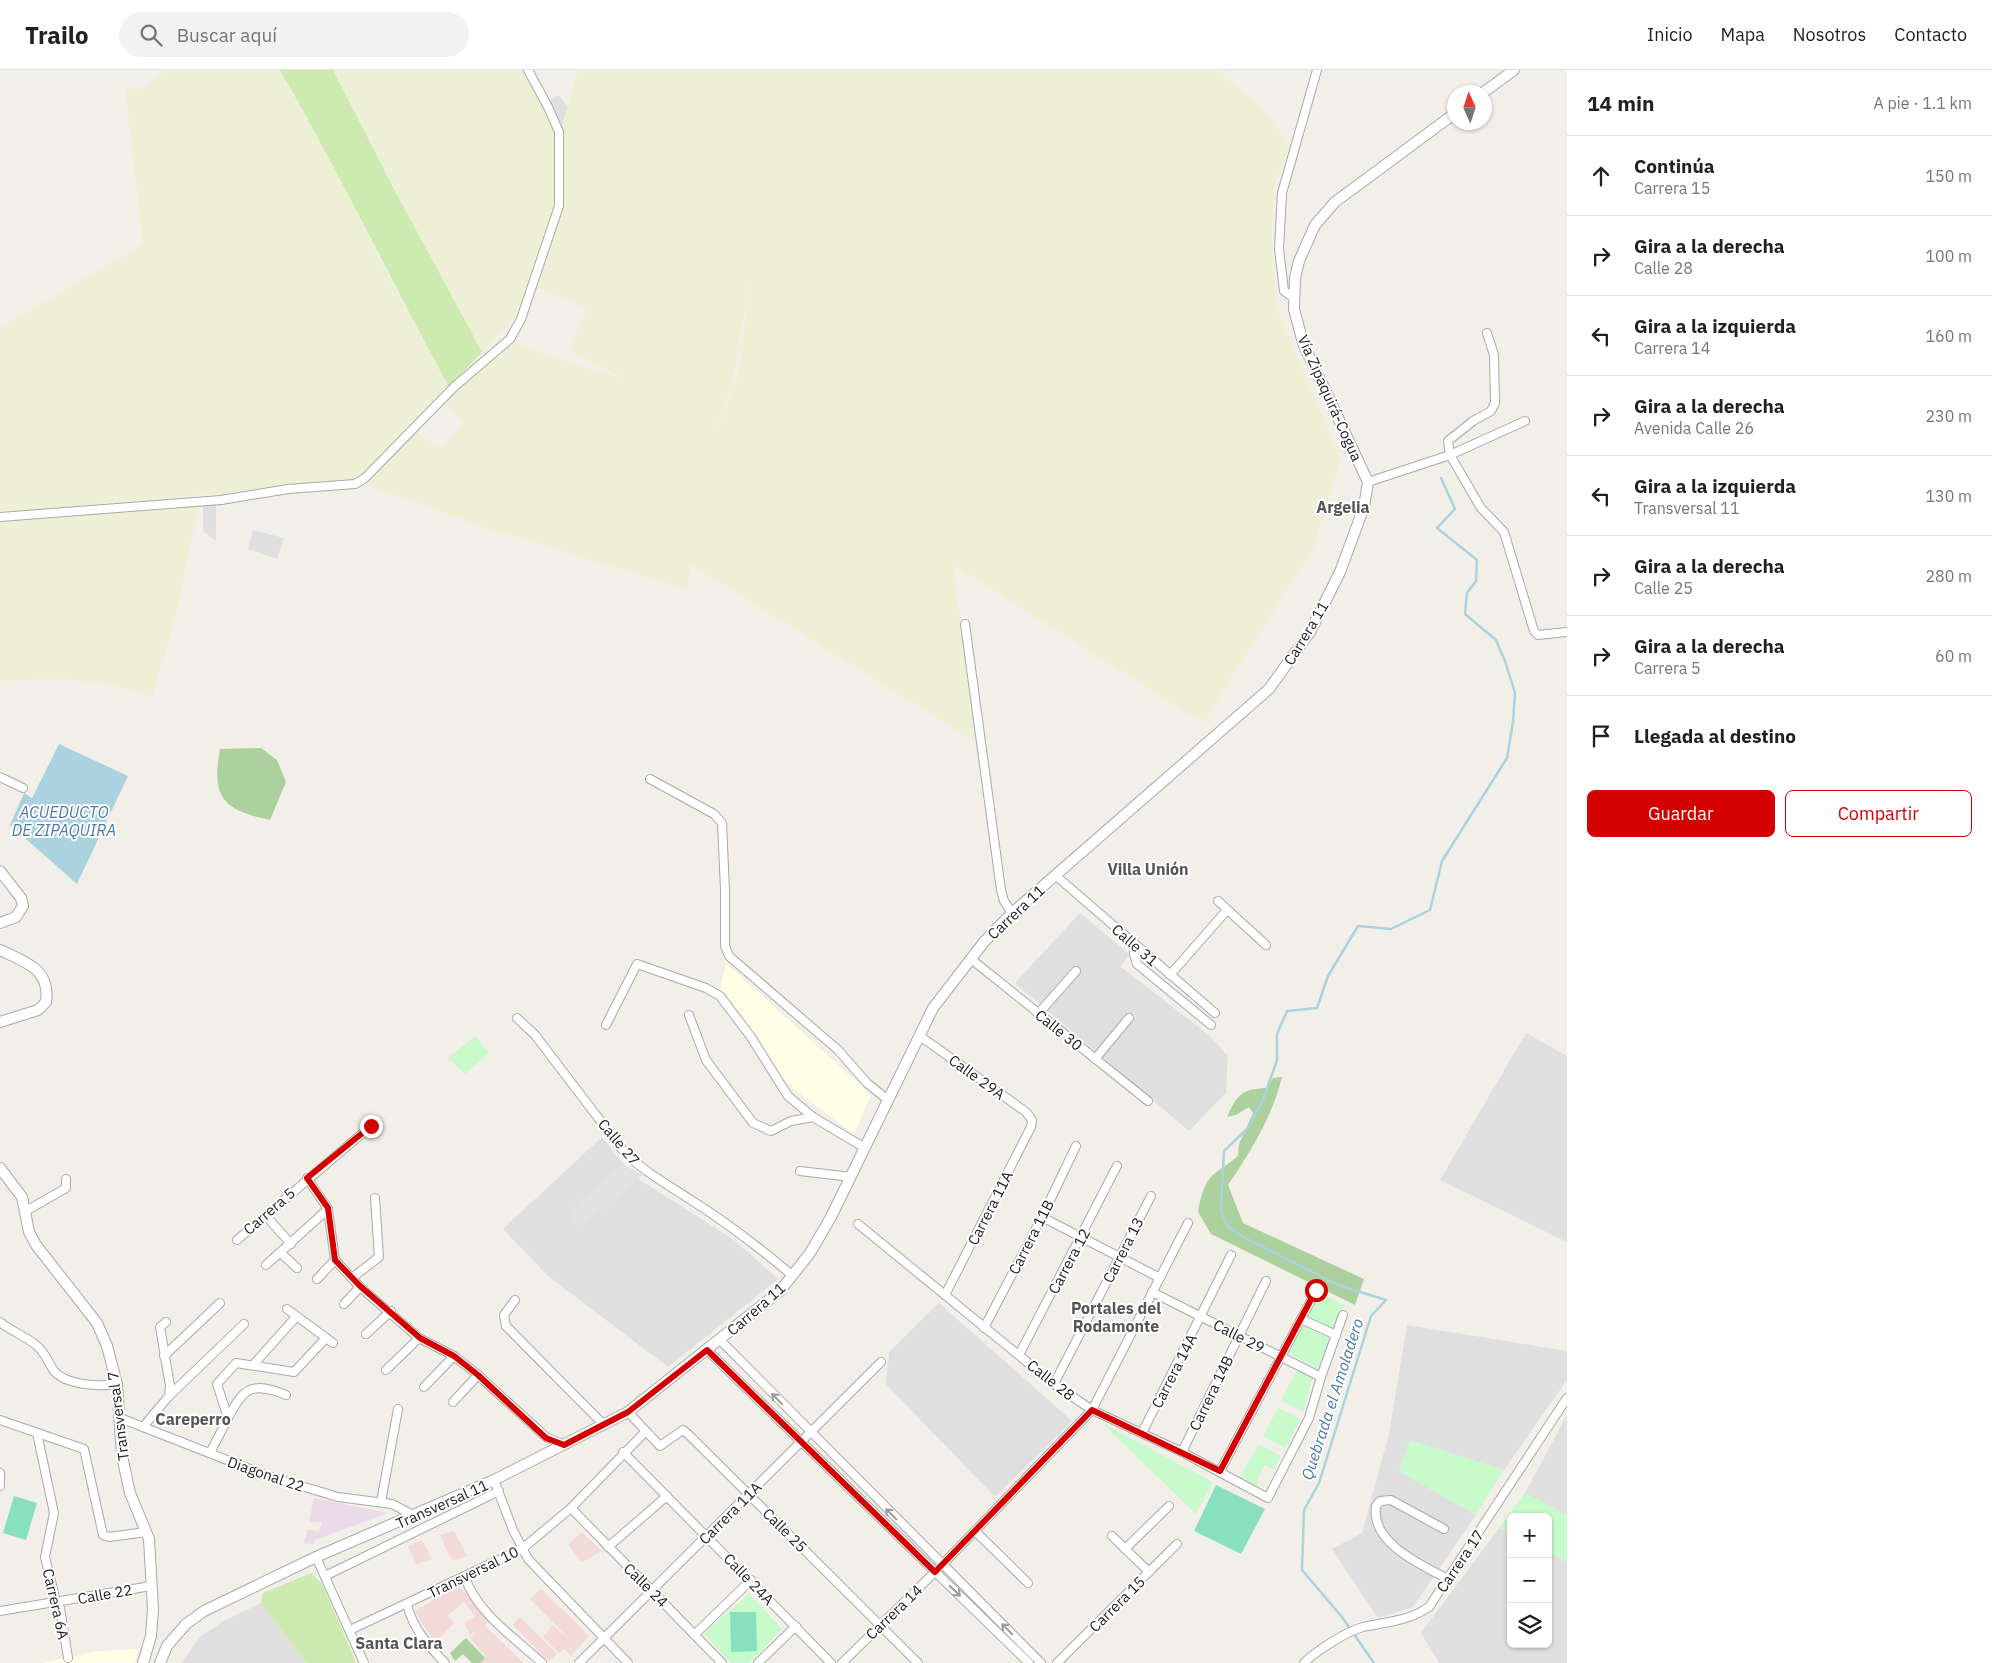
<!DOCTYPE html>
<html lang="es">
<head>
<meta charset="utf-8">
<style>
	body { margin:0; font-family:"IBM Plex Sans",sans-serif; background:#f2f2f2; color:#202124 }
	.controls { position:absolute; right:15px; bottom:15px; display:grid; overflow:hidden; border-radius:8px; box-shadow:0 1px 4px #0004 }
	.controls button { width:45px; height:45px; display:grid; place-items:center; padding:0; border:0; border-bottom:1px solid #e0e0e0; background:#fff; color:#202124; font:25px sans-serif }
	.compass { position:absolute; left:1447px; top:15px; width:45px; height:45px; border-radius:50%; background:#fff; box-shadow:0 1px 4px #0004; rotate:357deg }
	.stop { position:absolute; width:15px; height:15px; margin:-11px; border:4px solid #d40000; border-radius:50%; background:#fff }
	.stop.end { background:#d40000; border-color:#fff; box-shadow:0 1px 5px #0008 }
	.list { margin:0; padding:0; list-style:none }
	h2 { display:flex; justify-content:space-between; align-items:center; height:65px; margin:0; padding:0 20px; font-size:21px }
	h2 small { font-size:16px; font-weight:400; color:#757577 }
	.list li { display:grid; grid-template-columns:32px 1fr auto; gap:15px; align-items:center; box-sizing:border-box; height:80px; padding:0 20px; border-top:1px solid #e0e0e0 }
	.list b { display:block; font-size:19px; white-space:nowrap }
	.list p { margin:0; font-size:16px; white-space:nowrap; color:#757577 }
	.list em { font-size:16px; font-style:normal; color:#757577 }
	.actions { display:flex; gap:10px; padding:15px 20px }
	.actions a { flex:1; padding:11px 0; border:1px solid #d40000; border-radius:8px; text-align:center; font-size:18px; color:#d40000 }
	.actions .main { background:#d40000; color:#fff }
	.icon { flex:none; width:28px; height:28px; fill:none; stroke:currentColor; stroke-width:2; stroke-linecap:round; stroke-linejoin:round }
	.map { position:relative; flex:none; width:1567px; height:1593px; overflow:hidden }
	header { display:flex; align-items:center; gap:30px; box-sizing:border-box; height:70px; padding:0 25px; background:#fff; border-bottom:1px solid #e0e0e0 }
	header strong { font-size:24px }
	nav { display:flex; gap:28px; margin-inline-start:auto; font-size:18px }
	.search { width:350px; height:45px; background:#f2f2f2; display:flex; align-items:center; gap:12px; box-sizing:border-box; padding:0 18px; border-radius:28px; color:#757577; font-size:19px }
	main { display:flex }
	aside { flex:1; background:#fff }
	.map>svg:first-child { display:block }
	.residential { fill:#e0dfdf }
	.commercial { fill:#f2dad9 }
	.industrial { fill:#ebdbe8 }
	.education { fill:#ffffe5 }
	.farmland { fill:#eef0d5; fill-rule:evenodd }
	.grass { fill:#cdebb0 }
	.forest { fill:#add19e }
	.park { fill:#c8facc }
	.pitch { fill:#88e0be }
	.parking { fill:#e2e2e2 }
	.water { fill:#aad3df }
	.lines { fill:none; stroke-linecap:round; stroke-linejoin:round }
	.stream { stroke:#aad3df; stroke-width:2.5 }
	.minor-casing { stroke:#a9a9a9; stroke-width:10 }
	.tertiary-casing { stroke:#a9a9a9; stroke-width:12 }
	.minor { stroke:#fff; stroke-width:8 }
	.tertiary { stroke:#fff; stroke-width:10 }
	.oneway { stroke:#9c9c9c }
	.route { stroke:#d40000; stroke-width:6 }
	.labels { text-anchor:middle; dominant-baseline:central; stroke-width:4; stroke-linejoin:round; paint-order:stroke }
	.street-label { font-size:15px; fill:#222; stroke:#fff }
	.neighbourhood-label { font-size:16px; font-weight:bold; fill:#555; stroke:#fff }
	.water-label { font-size:16px; font-style:italic; fill:#4a7aab; stroke:#fff }
</style>
</head>
<body>
<header>
<strong>Trailo</strong>
<div class="search"><svg class="icon" aria-label="search" viewBox="0 0 24 24"><circle cx="10" cy="10" r="6"/><path d="M15 15l6 6"/></svg>Buscar aquí</div>
<nav><a>Inicio</a><a>Mapa</a><a>Nosotros</a><a>Contacto</a></nav>
</header>
<main>
<div class="map">
<svg width="1567" height="1593" viewBox="0 0 1567 1593">
	<rect width="100%" height="100%" fill="#f2efe9"/>
	<g class="residential">
		<polygon points="559,25 568,37 562,56 550,31"/>
		<polygon points="216,433 216,471 203,461 203,434"/>
		<polygon points="253,460 284,468 277,489 248,479"/>
		<polygon points="1080,843 1129,884 1121,897 1210,966 1228,986 1226,1023 1189,1061 1015,913"/>
		<polygon points="1526,963 1567,986 1567,1172 1440,1110"/>
		<polygon points="602,1067 631,1104 734,1170 778,1209 668,1297 548,1206 503,1159"/>
		<polygon points="939,1233 1072,1351 995,1427 886,1314 889,1282"/>
		<polygon points="1407,1255 1567,1281 1567,1310 1504,1400 1410,1371 1399,1401 1476,1445 1413,1537 1378,1548 1332,1479 1362,1463 1389,1364"/>
		<polygon points="1567,1345 1567,1445 1525,1423"/>
		<polygon points="1499,1458 1511,1463 1511,1574 1548,1574 1548,1482 1567,1492 1567,1593 1439,1593 1421,1563"/>
		<polygon points="261,1533 307,1593 181,1593 201,1566 224,1551"/>
	</g>
	<g class="commercial">
		<polygon points="454,1461 467,1486 452,1491 440,1465"/>
		<polygon points="582,1462 602,1481 582,1492 568,1475"/>
		<polygon points="422,1470 432,1489 416,1494 408,1476"/>
		<polygon points="458,1516 495,1549 484,1555 524,1593 496,1593 497,1591 495,1593 479,1593 486,1586 470,1568 479,1559 470,1565 464,1553 475,1546 464,1532 448,1545 454,1553 437,1571 428,1563 415,1541"/>
		<polygon points="541,1519 589,1566 571,1586 565,1579 559,1583 543,1567 553,1555 572,1572 530,1529"/>
		<polygon points="520,1547 557,1584 548,1591 513,1555"/>
	</g>
	<polygon class="industrial" points="314,1428 388,1443 315,1470 313,1475 304,1473 308,1459 319,1462 322,1452 309,1452"/>
	<g class="education">
		<polygon points="726,893 871,1025 854,1064 783,1011 720,919"/>
		<polygon points="138,1579 135,1593 41,1593 100,1581"/>
	</g>
	<g class="farmland">
		<polygon points="164,0 280,0 325,77 391,211 449,317 420,343 355,414 160,428 0,443 0,258 143,174 125,19 144,18"/>
		<polygon points="333,0 526,0 555,63 555,134 519,243 482,282 429,186"/>
		<path d="M 578,0 L 1218,0 L 1266,42 L 1289,74 L 1273,121 L 1272,173 L 1277,239 L 1341,390 L 1313,479 L 1203,653 L 953,495 L 977,673 L 690,494 L 688,520 L 480,456 L 364,414 L 415,362 L 441,379 L 464,352 L 443,333 L 473,301 L 513,271 L 563,291 L 619,307 L 619,305 L 568,280 L 587,239 L 538,218 L 562,140 L 562,56 ZM 750,210 L 738,306 L 715,364 L 734,307 Z"/>
		<polygon points="199,434 175,550 152,627 107,614 64,609 0,611 0,449"/>
	</g>
	<g class="grass">
		<path d="M 280,0 L 333,0 L 395,121 L 482,282 L 449,317 C 392,212 340,104 280,0 Z"/>
		<polygon points="311,1503 323,1515 356,1593 307,1593 261,1533 263,1523"/>
	</g>
	<g class="forest">
		<path d="M 261,678 L 277,690 L 286,712 L 270,750 C 223,740 211,728 220,679 Z"/>
		<path d="M 1282,1007 C 1272,1047 1251,1081 1228,1115 L 1243,1153 L 1364,1209 L 1355,1235 L 1211,1164 L 1198,1142 C 1206,1102 1210,1109 1238,1086 L 1239,1074 L 1253,1043 L 1249,1037 L 1236,1045 L 1227,1047 C 1237,1025 1241,1019 1267,1018 L 1273,1008 Z"/>
		<polygon points="466,1568 485,1588 480,1593 472,1593 463,1584 455,1591 450,1583"/>
	</g>
	<g class="park">
		<polygon points="475,966 489,983 465,1004 448,988"/>
		<polygon points="1318,1223 1345,1235 1335,1263 1304,1249"/>
		<polygon points="1303,1254 1333,1267 1321,1301 1289,1283"/>
		<polygon points="1297,1300 1313,1307 1303,1342 1281,1330"/>
		<polygon points="1278,1338 1301,1349 1285,1378 1263,1366"/>
		<polygon points="1102,1353 1213,1412 1196,1444"/>
		<polygon points="1410,1370 1504,1400 1476,1445 1399,1401"/>
		<polygon points="1259,1374 1281,1386 1274,1400 1265,1395 1257,1410 1259,1412 1257,1416 1240,1407"/>
		<polygon points="1525,1423 1567,1445 1567,1492 1548,1482 1548,1447 1511,1447 1511,1463 1499,1458"/>
		<polygon points="749,1524 782,1559 750,1593 730,1593 704,1563"/>
	</g>
	<g class="pitch">
		<polygon points="1216,1415 1265,1439 1241,1484 1194,1461"/>
		<polygon points="14,1426 37,1433 26,1470 3,1463"/>
		<polygon points="730,1542 756,1542 757,1581 731,1582"/>
	</g>
	<polygon class="parking" points="623,1095 643,1105 580,1157 568,1141"/>
	<polygon class="water" points="59,674 128,706 77,814 10,755 24,723 32,728"/>
	<g class="lines">
		<polyline class="stream" points="1374,1593 1342,1547 1302,1500 1304,1440 1319,1413 1371,1246 1386,1230 1338,1215 1245,1168 1227,1156 1221,1140 1224,1081 1247,1059 1263,1030 1277,990 1277,964 1287,941 1317,938 1328,906 1358,856 1391,859 1430,840 1442,791 1507,688 1513,652 1515,623 1505,591 1496,570 1465,544 1467,523 1476,511 1477,490 1437,458 1455,439 1441,408"/>
		<defs>
			<g id="minor">
				<polyline points="1294,228 1284,221 1279,179 1282,123 1317,0"/>
				<polyline points="1487,263 1494,285 1495,333 1491,341 1473,351 1448,371 1450,385 1481,438 1504,462 1534,561 1538,565 1567,562"/>
				<polyline points="1368,412 1450,385 1525,351"/>
				<polyline points="0,447 221,430 288,419 355,414 365,408 454,317 510,269 521,249 559,136 559,62 548,37 528,0"/>
				<polyline points="965,554 1001,820 1004,831 1012,843"/>
				<polyline points="0,707 23,718"/>
				<polyline points="650,709 714,744 722,753 725,820 725,876 729,886 838,980 867,1013 888,1030"/>
				<polyline points="1055,805 1215,943"/>
				<polyline points="1218,831 1266,875"/>
				<polyline points="1135,876 1134,884 1137,894 1211,955"/>
				<polyline points="971,889 1148,1031"/>
				<polyline points="1170,905 1227,840"/>
				<polyline points="1038,944 1076,901"/>
				<polyline points="689,945 706,990 753,1053 771,1061 791,1051 813,1047 865,1078"/>
				<path d="M 517,948 L 535,965 L 625,1083 C 646,1103 670,1116 694,1132 C 729,1154 761,1179 793,1206"/>
				<polyline points="606,955 637,894 706,918 720,926 751,967 788,1026 813,1047"/>
				<polyline points="920,966 1026,1042 1032,1050 1031,1057 945,1225"/>
				<polyline points="1095,989 1129,948"/>
				<polyline points="800,1101 851,1107"/>
				<polyline points="307,1108 328,1139 335,1190 360,1217 419,1268 454,1286 478,1305 546,1367 564,1375"/>
				<polyline points="26,1141 66,1118 66,1109"/>
				<polyline points="265,1145 291,1174"/>
				<polyline points="1042,1147 1160,1208"/>
				<polyline points="858,1154 1054,1314 1092,1340 1182,1382 1268,1428 1309,1348 1321,1307"/>
				<polyline points="237,1170 371,1056"/>
				<polyline points="281,1183 297,1198"/>
				<polyline points="266,1195 328,1139"/>
				<polyline points="352,1208 379,1187 375,1128"/>
				<polyline points="317,1209 335,1190"/>
				<polyline points="1152,1222 1321,1307 1343,1245"/>
				<polyline points="515,1230 504,1245 506,1256 604,1355"/>
				<polyline points="344,1234 360,1217"/>
				<polyline points="287,1239 333,1273"/>
				<polyline points="1301,1249 1336,1265"/>
				<path d="M 0,1252 C 11,1261 25,1266 36,1275 C 45,1282 48,1292 54,1301 C 66,1315 99,1317 117,1314"/>
				<polyline points="166,1252 160,1257 170,1316 169,1326"/>
				<polyline points="984,1258 1042,1147 1076,1076"/>
				<polyline points="366,1264 391,1241"/>
				<polyline points="720,1270 1041,1593"/>
				<polyline points="707,1280 1029,1593"/>
				<polyline points="1019,1285 1117,1096"/>
				<polyline points="164,1286 220,1233"/>
				<polyline points="253,1295 296,1247"/>
				<polyline points="386,1300 419,1268"/>
				<polyline points="1054,1314 1151,1126"/>
				<polyline points="424,1317 454,1286"/>
				<polyline points="453,1332 478,1305"/>
				<polyline points="628,1342 660,1376 683,1360 688,1364 918,1593"/>
				<polyline points="120,1348 268,1406 338,1427 392,1434 415,1446"/>
				<path d="M 228,1348 C 243,1318 252,1311 286,1325"/>
				<polyline points="0,1350 84,1379 103,1465 109,1467 146,1462"/>
				<polyline points="143,1357 169,1326 244,1254"/>
				<polyline points="37,1363 54,1443 45,1487 56,1532 60,1538 68,1588"/>
				<polyline points="1142,1363 1231,1185"/>
				<polyline points="623,1382 831,1593"/>
				<polyline points="1182,1382 1266,1211"/>
				<polyline points="210,1383 228,1348 217,1314 236,1293 294,1302 326,1268"/>
				<polyline points="1220,1401 1316,1221"/>
				<polyline points="0,1403 0,1416"/>
				<polyline points="494,1410 513,1460 528,1489 628,1593"/>
				<polyline points="381,1432 398,1339"/>
				<polyline points="571,1438 722,1593"/>
				<path d="M 1444,1459 L 1391,1430 L 1380,1431 L 1376,1436 C 1370,1473 1422,1495 1448,1509"/>
				<polyline points="975,1461 1028,1513"/>
				<polyline points="1112,1466 1149,1502"/>
				<polyline points="608,1477 667,1426"/>
				<polyline points="1125,1479 1169,1436"/>
				<polyline points="316,1487 364,1593"/>
				<polyline points="325,1506 499,1421"/>
				<path d="M 465,1507 C 476,1542 515,1568 542,1593"/>
				<path d="M 407,1535 C 414,1560 427,1574 445,1593"/>
				<polyline points="0,1541 151,1516"/>
				<polyline points="350,1560 522,1479 571,1438 646,1361"/>
				<polyline points="695,1564 751,1510"/>
				<polyline points="579,1593 881,1292"/>
				<polyline points="758,1593 796,1556"/>
				<polyline points="842,1593 942,1495 1092,1340 1188,1153"/>
				<polyline points="1057,1593 1177,1474"/>
				<path d="M 1304,1593 C 1316,1581 1347,1561 1363,1557 C 1386,1552 1409,1551 1429,1537 L 1567,1328"/>
			</g>
			<g id="tertiary">
				<polyline points="1484,22 1514,0"/>
				<polyline points="0,801 21,828 23,836 16,847 0,853"/>
				<path d="M 0,880 C 25,892 51,899 46,932 L 38,940 L 0,952"/>
				<polyline points="0,1098 22,1127 29,1162 36,1175 97,1253 107,1276 117,1314 122,1386 130,1423 149,1469 153,1539 151,1566 143,1593"/>
				<polyline points="160,1593 167,1576 186,1554 204,1541 316,1487 494,1410 628,1342 780,1221 810,1183 831,1147 933,938 984,872 1012,843 1269,619 1310,562 1340,502 1364,437 1368,412 1303,273 1294,239 1295,208 1299,191 1315,155 1335,132 1454,44"/>
			</g>
		</defs>
		<use href="#minor" class="minor-casing"/>
		<use href="#tertiary" class="tertiary-casing"/>
		<use href="#minor" class="minor"/>
		<use href="#tertiary" class="tertiary"/>
	</g>
	<defs><path id="oneway-shaft" d="M-6 0H5M1.5-3L5.5 0L1.5 3" fill="none" stroke-width="1.6" stroke-linecap="round" stroke-linejoin="round" transform="scale(1.25)"/></defs>
	<g class="oneway">
		<use href="#oneway-shaft" transform="translate(777 1329) rotate(-134)"/>
		<use href="#oneway-shaft" transform="translate(891 1444) rotate(-135)"/>
		<use href="#oneway-shaft" transform="translate(955 1521) rotate(44)"/>
		<use href="#oneway-shaft" transform="translate(1007 1559) rotate(-135)"/>
	</g>
	<g class="lines">
		<polyline class="route" points="371,1056 307,1108 328,1138 335,1190 360,1216 420,1268 454,1286 478,1305 546,1368 564,1375 628,1342 707,1280 935,1502 1092,1340 1220,1401 1316,1220"/>
	</g>
	<g class="labels">
		<g class="street-label">
			<text transform="translate(1330 328) rotate(66)">Vía Zipaquirá-Cogua</text>
			<text transform="translate(1306 563) rotate(-59)">Carrera 11</text>
			<text transform="translate(1016 842) rotate(-43)">Carrera 11</text>
			<text transform="translate(1135 875) rotate(41)">Calle 31</text>
			<text transform="translate(1059 960) rotate(39)">Calle 30</text>
			<text transform="translate(977 1007) rotate(36)">Calle 29A</text>
			<text transform="translate(619 1072) rotate(50)">Calle 27</text>
			<text transform="translate(990 1138) rotate(-63)">Carrera 11A</text>
			<text transform="translate(269 1141) rotate(-41)">Carrera 5</text>
			<text transform="translate(1031 1167) rotate(-63)">Carrera 11B</text>
			<text transform="translate(1123 1180) rotate(-63)">Carrera 13</text>
			<text transform="translate(1069 1191) rotate(-62)">Carrera 12</text>
			<text transform="translate(756 1239) rotate(-41)">Carrera 11</text>
			<text transform="translate(1239 1266) rotate(27)">Calle 29</text>
			<text transform="translate(1174 1301) rotate(-63)">Carrera 14A</text>
			<text transform="translate(1051 1310) rotate(38)">Calle 28</text>
			<text transform="translate(1211 1323) rotate(-64)">Carrera 14B</text>
			<text transform="translate(118 1346) rotate(-97)">Transversal 7</text>
			<text transform="translate(266 1404) rotate(19)">Diagonal 22</text>
			<text transform="translate(442 1434) rotate(-24)">Transversal 11</text>
			<text transform="translate(730 1443) rotate(-45)">Carrera 11A</text>
			<text transform="translate(785 1460) rotate(45)">Calle 25</text>
			<text transform="translate(1460 1491) rotate(-56)">Carrera 17</text>
			<text transform="translate(473 1502) rotate(-26)">Transversal 10</text>
			<text transform="translate(749 1509) rotate(46)">Calle 24A</text>
			<text transform="translate(646 1515) rotate(45)">Calle 24</text>
			<text transform="translate(105 1524) rotate(-10)">Calle 22</text>
			<text transform="translate(56 1534) rotate(77)">Carrera 6A</text>
			<text transform="translate(1117 1534) rotate(-45)">Carrera 15</text>
			<text transform="translate(894 1542) rotate(-44)">Carrera 14</text>
		</g>
		<g class="neighbourhood-label">
			<text x="1343" y="437">Argelia</text>
			<text x="1148" y="799">Villa Unión</text>
			<text x="1116" y="1238">Portales del<tspan x="1116" dy="18">Rodamonte</tspan></text>
			<text x="193" y="1349">Careperro</text>
			<text x="399" y="1573">Santa Clara</text>
		</g>
		<g class="water-label">
			<text x="64" y="742">ACUEDUCTO<tspan x="64" dy="18">DE ZIPAQUIRA</tspan></text>
			<text transform="translate(1332 1329) rotate(-72)">Quebrada el Amoladero</text>
		</g>
	</g>
</svg>
<div class="controls">
<button>+</button>
<button>−</button>
<button><svg class="icon" aria-label="layers" viewBox="0 0 24 24"><path d="M12 4l9 5-9 5-9-5zM3 14l9 5 9-5"/></svg></button>
</div>
<svg class="compass" viewBox="-18 -18 36 36"><path d="M0-13l5 13h-10z" fill="#e53935"/><path d="M0 13l5-13h-10z" fill="#757577"/></svg>
<div class="stop" style="left:1316px;top:1220px"></div>
<div class="stop end" style="left:371px;top:1056px"></div>
</div>
<aside>
<h2>14 min<small>A pie · 1.1 km</small></h2>
<ul class="list">
<li><svg class="icon" aria-label="ahead" viewBox="0 0 24 24"><path d="M12 20V5M6 11l6-6 6 6"/></svg><div><b>Continúa</b><p>Carrera 15</p></div><em>150 m</em></li>
<li><svg class="icon" aria-label="right" viewBox="0 0 24 24"><path d="M7 20v-9h11M14 6l5 5-5 5"/></svg><div><b>Gira a la derecha</b><p>Calle 28</p></div><em>100 m</em></li>
<li><svg class="icon" aria-label="left" viewBox="0 0 24 24"><path d="M17 20v-9H6M10 6l-5 5 5 5"/></svg><div><b>Gira a la izquierda</b><p>Carrera 14</p></div><em>160 m</em></li>
<li><svg class="icon" aria-label="right" viewBox="0 0 24 24"><path d="M7 20v-9h11M14 6l5 5-5 5"/></svg><div><b>Gira a la derecha</b><p>Avenida Calle 26</p></div><em>230 m</em></li>
<li><svg class="icon" aria-label="left" viewBox="0 0 24 24"><path d="M17 20v-9H6M10 6l-5 5 5 5"/></svg><div><b>Gira a la izquierda</b><p>Transversal 11</p></div><em>130 m</em></li>
<li><svg class="icon" aria-label="right" viewBox="0 0 24 24"><path d="M7 20v-9h11M14 6l5 5-5 5"/></svg><div><b>Gira a la derecha</b><p>Calle 25</p></div><em>280 m</em></li>
<li><svg class="icon" aria-label="right" viewBox="0 0 24 24"><path d="M7 20v-9h11M14 6l5 5-5 5"/></svg><div><b>Gira a la derecha</b><p>Carrera 5</p></div><em>60 m</em></li>
<li><svg class="icon" aria-label="arrive" viewBox="0 0 24 24"><path d="M6 21V4h12l-3 4 3 4H6"/></svg><div><b>Llegada al destino</b></div></li>
</ul>
<div class="actions"><a class="main">Guardar</a><a>Compartir</a></div>
</aside>
</main>
</body>
</html>
